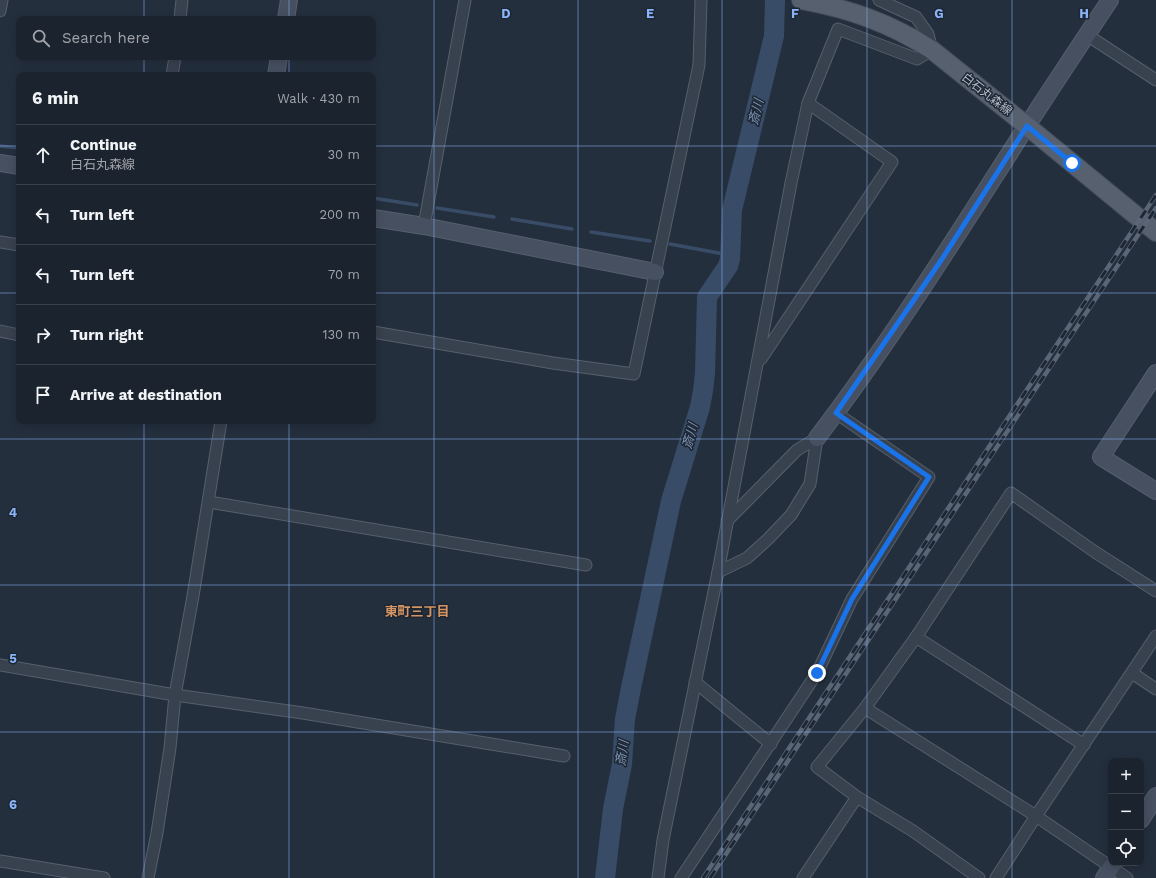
<!DOCTYPE html>
<html lang="en">
<head>
<meta charset="utf-8">
<style>
	body { margin:0; font-family:"Work Sans","Noto Sans JP",sans-serif; background:#282f3a; color:#f1f3f6 }
	.controls { position:absolute; right:12px; bottom:12px; display:grid; overflow:hidden; border-radius:8px; box-shadow:0 2px 10px #0003 }
	.controls button { width:36px; height:36px; display:grid; place-items:center; padding:0; border:0; border-bottom:1px solid #39404a; background:#1b232e; color:#f1f3f6; font:20px sans-serif }
	.stop { position:absolute; width:12px; height:12px; margin:-9px; border:3px solid #1a73e8; border-radius:50%; background:#fff }
	.stop.end { background:#1a73e8; border-color:#fff; box-shadow:0 1px 4px #0008 }
	.list { margin:0; padding:0; list-style:none }
	h2 { display:flex; justify-content:space-between; align-items:center; height:52px; margin:0; padding:0 16px; font-size:17px }
	h2 small { font-size:13px; font-weight:400; color:#a0a4aa }
	.list li { display:grid; grid-template-columns:26px 1fr auto; gap:12px; align-items:center; box-sizing:border-box; height:60px; padding:0 16px; border-top:1px solid #39404a }
	.list b { display:block; font-size:15px; white-space:nowrap }
	.list p { margin:0; font-size:13px; white-space:nowrap; color:#a0a4aa }
	.list em { font-size:13px; font-style:normal; color:#a0a4aa }
	.icon { flex:none; width:22px; height:22px; fill:none; stroke:currentColor; stroke-width:2; stroke-linecap:round; stroke-linejoin:round }
	.map { position:relative; flex:none; width:1156px; height:878px; overflow:hidden }
	.search { position:absolute; background:#1b232e; box-shadow:0 2px 10px #0003; left:16px; top:16px; width:360px; height:44px; display:flex; align-items:center; gap:10px; box-sizing:border-box; padding:0 14px; border-radius:8px; color:#a0a4aa; font-size:15px }
	.panel { position:absolute; background:#1b232e; box-shadow:0 2px 10px #0003; left:16px; top:72px; width:360px; height:352px; border-radius:8px }
	.map>svg:first-child { display:block }
	.lines { fill:none; stroke-linecap:round; stroke-linejoin:round }
	.stream { stroke:#394c67; stroke-width:3.5 }
	.river { stroke:#394c67; stroke-width:20 }
	.street-casing { stroke:#565f6c; stroke-width:13 }
	.secondary-casing { stroke:#565f6c; stroke-width:18 }
	.primary-casing { stroke:#414a57; stroke-width:20 }
	.street { stroke:#38414e; stroke-width:11 }
	.secondary { stroke:#465061; stroke-width:16 }
	.primary { stroke:#56606e; stroke-width:18 }
	.rail-casing { stroke:#5a6575; stroke-width:4.5 }
	.rail { stroke:#1d2633; stroke-width:3; stroke-dasharray:9; stroke-linecap:butt }
	.route { stroke:#1a73e8; stroke-width:5 }
	.grid { fill:none; stroke:#8ab4f8; stroke-width:1; stroke-opacity:0.55 }
	.labels { text-anchor:middle; dominant-baseline:central; stroke-width:3; stroke-linejoin:round; paint-order:stroke }
	.street-label { font-size:12px; fill:#b4bcc9; stroke:#1d2633 }
	.water-label { font-size:13px; font-style:italic; fill:#7c92b1; stroke:#1d2633 }
	.neighbourhood-label { font-size:13px; font-weight:bold; fill:#d59563; stroke:#1d2633 }
	.grid-label { font-size:13px; text-anchor:middle; font-weight:bold; fill:#8ab4f8; stroke:#1d2633; stroke-width:3; stroke-linejoin:round; paint-order:stroke }
</style>
</head>
<body>
<div class="map">
<svg width="1156" height="878" viewBox="0 0 1156 878">
	<rect width="100%" height="100%" fill="#242f3e"/>
	<g class="lines">
		<g class="stream">
			<polyline points="0,146 19,148"/>
			<polyline points="373,198 417,205"/>
			<polyline points="437,208 494,217"/>
			<polyline points="512,219 572,229"/>
			<polyline points="591,232 650,241"/>
			<polyline points="670,244 724,254 731,254"/>
		</g>
		<polyline class="river" points="605,878 613,809 622,764 625,719 631,688 671,501 700,407 703,391 705,373 707,297 728,266 730,259 732,210 774,36 775,0"/>
		<defs>
			<g id="street">
				<polyline points="0,11 2,0"/>
				<polyline points="180,19 182,0"/>
				<polyline points="1087,35 1156,80"/>
				<polyline points="172,75 175,57"/>
				<polyline points="424,226 465,0"/>
				<polyline points="0,242 19,245"/>
				<polyline points="0,331 19,335"/>
				<polyline points="373,332 553,363 634,374 699,65 701,0"/>
				<polyline points="761,359 892,162 808,103"/>
				<polyline points="209,502 586,565"/>
				<polyline points="727,521 797,450 817,438"/>
				<polyline points="718,572 747,558 768,539 791,515 810,484 817,438"/>
				<polyline points="916,637 1084,745"/>
				<polyline points="0,665 175,695 303,713 564,756"/>
				<polyline points="1132,673 1156,689"/>
				<polyline points="695,682 771,744"/>
				<polyline points="865,708 1036,816 1127,878"/>
				<polyline points="0,861 104,878"/>
				<polyline points="148,878 157,833 170,748 175,695 193,596 221,421"/>
				<polyline points="658,878 663,840 718,572 791,183 808,103 838,29 917,59 932,50 928,34 916,17 879,0"/>
				<polyline points="681,878 817,673 852,599 929,477 836,413"/>
				<polyline points="803,878 857,797"/>
				<polyline points="979,878 913,831 857,797 817,767 865,708 916,637 1011,493 1095,552 1156,591"/>
				<polyline points="996,878 1036,816 1156,636"/>
			</g>
			<g id="secondary">
				<polyline points="286,19 289,0"/>
				<polyline points="276,75 279,57"/>
				<polyline points="0,163 19,166"/>
				<polyline points="373,218 424,226 655,272"/>
				<polyline points="1156,373 1101,457 1156,491"/>
				<path d="M 817,438 C 893,338 959,232 1027,126 C 1054,84 1082,42 1110,0"/>
				<polyline points="1141,820 1156,796"/>
				<polyline points="1104,878 1114,863"/>
			</g>
			<path id="primary" d="M 801,0 C 850,9 890,23 932,50 L 1027,126 L 1156,232"/>
		</defs>
		<use href="#street" class="street-casing"/>
		<use href="#secondary" class="secondary-casing"/>
		<use href="#primary" class="primary-casing"/>
		<use href="#street" class="street"/>
		<use href="#secondary" class="secondary"/>
		<use href="#primary" class="primary"/>
		<defs>
			<g id="rail">
				<polyline points="703,878 1156,195"/>
				<polyline points="710,878 1156,208"/>
			</g>
		</defs>
		<use href="#rail" class="rail-casing"/>
		<use href="#rail" class="rail"/>
	</g>
	<g class="lines">
		<polyline class="route" points="817,673 852,599 929,477 836,413 942,259 1027,126 1072,163"/>
	</g>
	<path class="grid" d="M 144,0 L 144,19M 289,0 L 289,19M 434,0 L 434,878M 578,0 L 578,878M 722,0 L 722,878M 867,0 L 867,878M 1012,0 L 1012,878M 144,57 L 144,75M 289,57 L 289,75M 0,146 L 19,146M 373,146 L 1156,146M 0,293 L 19,293M 373,293 L 1156,293M 144,421 L 144,878M 289,421 L 289,878M 0,439 L 1156,439M 0,585 L 1156,585M 0,732 L 1156,732"/>
	<g class="labels">
		<g class="street-label">
			<text transform="translate(987 94) rotate(38)">白石丸森線</text>
		</g>
		<g class="water-label">
			<text transform="translate(756 112) rotate(-76)">斎川</text>
			<text transform="translate(690 436) rotate(-74)">斎川</text>
			<text transform="translate(622 753) rotate(-82)">斎川</text>
		</g>
		<g class="neighbourhood-label">
			<text x="417" y="611">東町三丁目</text>
		</g>
	</g>
	<g class="grid-label">
		<text x="506" y="18">D</text>
		<text x="650" y="18">E</text>
		<text x="795" y="18">F</text>
		<text x="939" y="18">G</text>
		<text x="1084" y="18">H</text>
		<text x="13" y="517">4</text>
		<text x="13" y="663">5</text>
		<text x="13" y="809">6</text>
	</g>
</svg>
<div class="controls">
<button>+</button>
<button>−</button>
<button><svg class="icon" aria-label="locate" viewBox="0 0 24 24"><circle cx="12" cy="12" r="6"/><path d="M12 2v4M12 18v4M2 12h4M18 12h4"/></svg></button>
</div>
<div class="stop" style="left:1072px;top:163px"></div>
<div class="stop end" style="left:817px;top:673px"></div>
<div class="search"><svg class="icon" aria-label="search" viewBox="0 0 24 24"><circle cx="10" cy="10" r="6"/><path d="M15 15l6 6"/></svg>Search here</div>
<section class="panel">
<h2>6 min<small>Walk · 430 m</small></h2>
<ul class="list">
<li><svg class="icon" aria-label="ahead" viewBox="0 0 24 24"><path d="M12 20V5M6 11l6-6 6 6"/></svg><div><b>Continue</b><p>白石丸森線</p></div><em>30 m</em></li>
<li><svg class="icon" aria-label="left" viewBox="0 0 24 24"><path d="M17 20v-9H6M10 6l-5 5 5 5"/></svg><div><b>Turn left</b></div><em>200 m</em></li>
<li><svg class="icon" aria-label="left" viewBox="0 0 24 24"><path d="M17 20v-9H6M10 6l-5 5 5 5"/></svg><div><b>Turn left</b></div><em>70 m</em></li>
<li><svg class="icon" aria-label="right" viewBox="0 0 24 24"><path d="M7 20v-9h11M14 6l5 5-5 5"/></svg><div><b>Turn right</b></div><em>130 m</em></li>
<li><svg class="icon" aria-label="arrive" viewBox="0 0 24 24"><path d="M6 21V4h12l-3 4 3 4H6"/></svg><div><b>Arrive at destination</b></div></li>
</ul>
</section>
</div>
</body>
</html>
